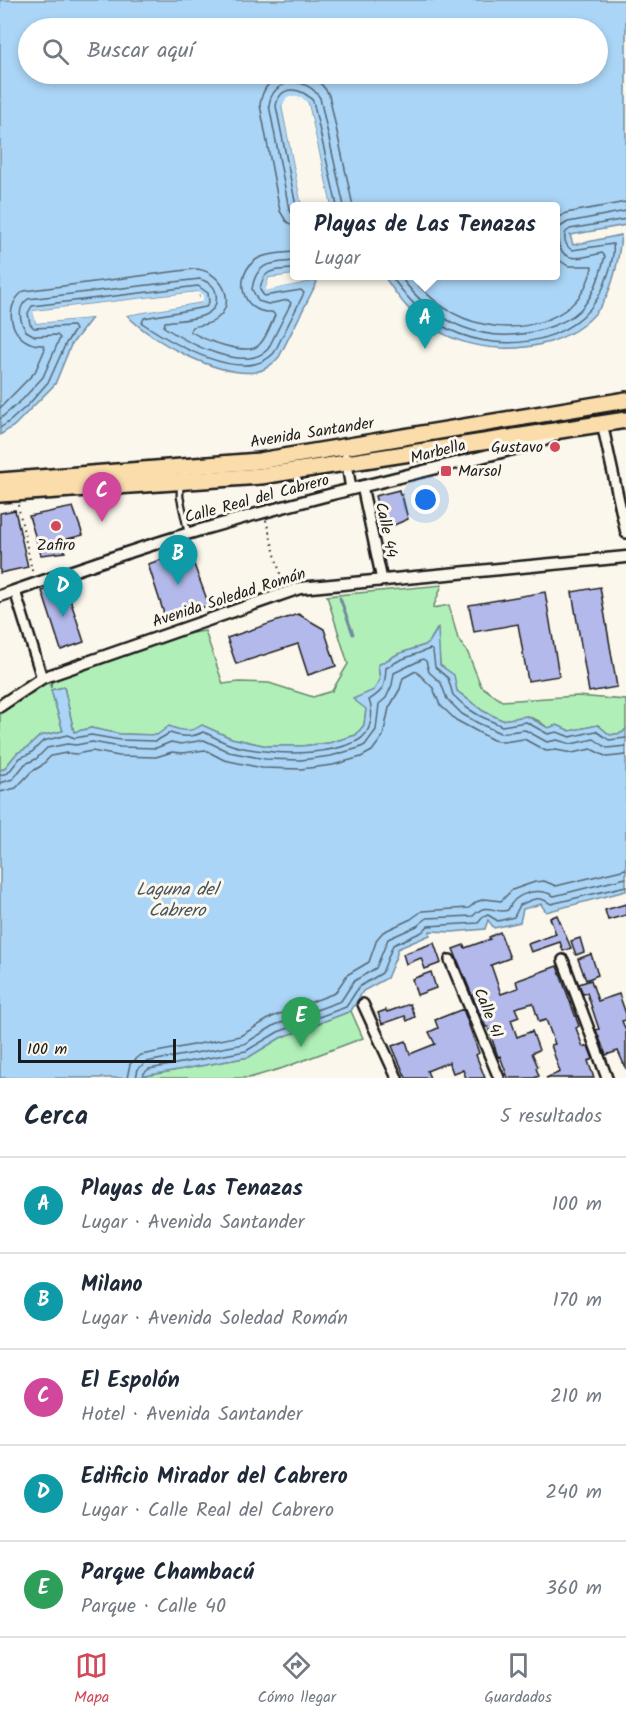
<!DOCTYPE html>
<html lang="es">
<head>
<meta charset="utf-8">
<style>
	body { margin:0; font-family:Kalam,sans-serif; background:#f2f2f3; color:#1f2937 }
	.scale { position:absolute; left:18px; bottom:15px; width:158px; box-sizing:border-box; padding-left:6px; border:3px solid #1c1c1c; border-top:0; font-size:16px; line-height:21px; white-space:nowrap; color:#1c1c1c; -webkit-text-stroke:4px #fbf7ec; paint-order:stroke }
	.you { position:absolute; left:426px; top:500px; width:21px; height:21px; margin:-15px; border:4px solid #fff; border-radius:50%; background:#1a73e8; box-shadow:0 0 0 9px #1a73e833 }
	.badge { display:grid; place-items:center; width:39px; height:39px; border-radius:50%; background:#d1495b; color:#fff; font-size:20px; font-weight:700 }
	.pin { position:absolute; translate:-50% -50px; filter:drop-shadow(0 2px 3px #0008) }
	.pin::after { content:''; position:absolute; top:32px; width:21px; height:18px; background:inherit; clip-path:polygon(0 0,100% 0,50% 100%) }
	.popup { position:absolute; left:290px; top:202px; width:270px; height:78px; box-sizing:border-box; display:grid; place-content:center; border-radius:6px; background:#fff; filter:drop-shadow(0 2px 4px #0005); font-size:20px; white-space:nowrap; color:#747a83 }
	.popup b { font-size:22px; color:#1f2937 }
	.popup::after { content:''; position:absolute; left:50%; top:100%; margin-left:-12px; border:12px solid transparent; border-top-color:#fff }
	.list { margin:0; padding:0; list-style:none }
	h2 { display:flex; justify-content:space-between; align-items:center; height:78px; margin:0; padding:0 24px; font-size:26px }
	h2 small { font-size:20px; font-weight:400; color:#747a83 }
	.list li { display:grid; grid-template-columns:39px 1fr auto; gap:18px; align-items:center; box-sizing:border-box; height:96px; padding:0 24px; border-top:2px solid #e0e1e3 }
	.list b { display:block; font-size:22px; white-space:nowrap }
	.list p { margin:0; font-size:20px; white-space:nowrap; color:#747a83 }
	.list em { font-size:20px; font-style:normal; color:#747a83 }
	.icon { flex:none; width:33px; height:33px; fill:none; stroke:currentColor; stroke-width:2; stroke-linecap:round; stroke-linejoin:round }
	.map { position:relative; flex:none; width:626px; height:1078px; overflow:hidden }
	.search { position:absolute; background:#fff; box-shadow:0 3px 9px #0003; left:18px; right:18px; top:18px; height:66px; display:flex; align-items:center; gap:15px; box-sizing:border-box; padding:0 21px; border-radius:33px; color:#747a83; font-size:22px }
	.sheet { height:558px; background:#fff }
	nav { display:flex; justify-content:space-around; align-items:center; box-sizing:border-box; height:84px; border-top:2px solid #e0e1e3; background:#fff; font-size:16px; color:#747a83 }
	nav a { display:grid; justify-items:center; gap:3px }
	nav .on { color:#d1495b }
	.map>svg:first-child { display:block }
	.green { fill:#b0f0b8; stroke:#66866a; stroke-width:1.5 }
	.water { fill:#abd5f6; stroke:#728b9f; stroke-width:1.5; fill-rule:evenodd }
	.pier { fill:#fbf7ec }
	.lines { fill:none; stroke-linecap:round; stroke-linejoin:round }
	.shore { stroke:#556673; stroke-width:1.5 }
	.stream { stroke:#728b9f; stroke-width:3 }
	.building { fill:#b3b9ea; stroke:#1c1c1c; stroke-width:1.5 }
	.service-casing { stroke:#1c1c1c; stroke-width:9 }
	.minor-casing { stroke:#1c1c1c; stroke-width:14 }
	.tertiary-casing { stroke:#1c1c1c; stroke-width:15 }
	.trunk-casing { stroke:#1c1c1c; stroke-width:20 }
	.path { stroke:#1c1c1c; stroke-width:2; stroke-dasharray:1.5 4.5; stroke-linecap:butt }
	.service { stroke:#fbf7ec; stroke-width:4.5 }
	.minor { stroke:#fbf7ec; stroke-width:9 }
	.tertiary { stroke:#fbf7ec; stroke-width:10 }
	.trunk { stroke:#faddab; stroke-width:15 }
	.poi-dot { fill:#d1495b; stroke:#fbf7ec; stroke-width:2 }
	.labels { text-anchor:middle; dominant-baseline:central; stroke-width:6; stroke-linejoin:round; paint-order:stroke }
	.street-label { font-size:16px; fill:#1c1c1c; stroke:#fbf7ec }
	.poi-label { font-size:16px; fill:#1c1c1c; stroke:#fbf7ec; text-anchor:end }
	.water-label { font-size:18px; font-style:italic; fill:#47545d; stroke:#fbf7ec }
</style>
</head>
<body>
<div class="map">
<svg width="626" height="1078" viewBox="0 0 626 1078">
	<rect width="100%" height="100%" fill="#fbf7ec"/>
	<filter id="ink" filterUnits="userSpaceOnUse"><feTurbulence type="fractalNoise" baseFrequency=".0167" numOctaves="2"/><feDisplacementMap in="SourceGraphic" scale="12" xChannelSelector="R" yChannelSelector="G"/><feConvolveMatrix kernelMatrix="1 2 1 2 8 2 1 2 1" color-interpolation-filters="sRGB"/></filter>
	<g filter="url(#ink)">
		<g class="green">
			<polygon points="442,585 433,608 449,605 458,639 468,653 481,686 502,701 577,696 626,700 626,729 622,733 610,735 598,725 570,731 557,725 548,728 539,721 527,716 502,720 483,711 457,691 453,675 440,665 437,629 428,644 398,654 378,665 380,679 366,709 364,725 356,735 329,743 301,746 267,746 231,738 202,725 195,730 157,735 120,734 91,728 74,732 64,687 51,690 63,731 40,736 27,748 17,753 4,769 0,770 0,714 48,680 51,688 52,680 186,634 205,631 223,684 239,682 269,683 313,697 332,691 348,664 327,596"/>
			<polygon points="351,1011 363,1038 283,1068 249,1078 134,1078 249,1057 280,1038"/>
		</g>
		<g class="water">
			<path d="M 0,0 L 626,0 L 626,225 L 570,235 L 573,245 L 621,235 C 619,258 615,281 604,301 C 592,322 571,335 550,342 C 501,356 450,347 412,312 C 401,302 392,288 384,276 L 556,276 L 556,206 L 331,206 L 308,103 L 292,96 L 282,106 L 302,206 L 294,206 L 294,275 L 269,278 L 266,290 L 318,280 L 279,357 C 273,364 266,370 256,372 C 219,377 151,342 127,315 L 203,302 L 197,292 L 34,311 L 36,323 L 92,318 L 71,345 L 55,384 L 14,426 L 0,435 ZM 28,28 L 598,28 L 598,74 L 28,74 Z"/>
			<path d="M 438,628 L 440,665 L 454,675 L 457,691 L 483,711 L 502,720 L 527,716 L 548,728 L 557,725 L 570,731 L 598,725 L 610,735 L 622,733 L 626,729 L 626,891 L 546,912 L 541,904 L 523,909 L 520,922 L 494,928 L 488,920 L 485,929 L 452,932 L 430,931 L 430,935 L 397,949 L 397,954 L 387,978 L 363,991 L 351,1011 L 280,1038 L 249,1057 L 134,1078 L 0,1078 L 0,770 L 4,769 L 17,753 L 27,748 L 40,736 L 63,731 L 51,690 L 64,687 L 74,732 L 91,728 L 120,734 L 157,735 L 169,726 C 181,731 190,733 202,725 L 231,738 L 267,746 L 301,746 L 329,743 L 356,735 L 364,725 L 366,709 L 353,699 L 374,690 L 380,679 L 378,665 L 398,654 L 428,644 Z"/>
		</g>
		<g class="pier">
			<polygon points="292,96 301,97 308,103 331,206 328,206 305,104 300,100 293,99 289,100 285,106 305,206 302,206 282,106 287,97"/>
			<polygon points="294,275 297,276 271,281 269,287 317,277 321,281 319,285 317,280 265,291 269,278"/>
			<polygon points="197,292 203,295 203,302 127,315 124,315 126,312 200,300 200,296 196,295 37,314 38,320 92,315 95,318 92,318 36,323 33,311"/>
		</g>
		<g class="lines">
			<g class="shore">
				<path d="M 292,74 C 273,76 262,87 260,105 L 280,211 L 286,221 L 294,227"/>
				<path d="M 294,74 C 310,75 321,80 329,95 L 353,206"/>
				<path d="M 296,206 L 276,106 C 280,84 302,87 313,101 L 337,206"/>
				<path d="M 294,217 L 289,209 L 269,105 C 273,77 307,76 320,98 L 344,206"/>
				<polyline points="556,219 566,213 626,202"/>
				<path d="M 391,276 C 405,295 419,312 439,324 C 491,356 576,349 603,288 C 608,275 615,258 613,244 L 572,250 C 566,247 563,238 566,232 L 570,229 L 626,219"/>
				<path d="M 400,276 C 434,324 486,347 544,329 C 557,325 570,320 580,310 C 594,296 600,275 605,256 L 602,253 C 587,256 566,265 559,246 C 557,239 556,234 560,227 L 568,222 L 626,211"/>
				<path d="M 411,276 C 429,299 453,318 483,324 C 520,333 571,321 587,283 C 589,277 592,272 592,266 L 568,266 L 556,258"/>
				<path d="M 0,408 L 35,372 L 45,349 L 43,345 C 12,346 0,308 24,291 L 194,269 C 220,269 240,303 215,320 C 209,325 200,325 192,327 L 190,331 C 202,339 247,357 259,345 C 266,339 271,324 275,315 L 272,312 C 240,314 233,274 257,259 C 267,253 283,253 294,252"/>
				<path d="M 0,419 L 23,399 L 43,377 L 60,338 L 57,335 L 35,336 L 26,331 C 19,320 17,307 28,299 L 200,279 C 208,282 215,285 216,294 C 221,321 183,319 165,322 L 164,327 C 186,342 245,374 268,349 L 291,303 L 288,300 L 268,304 L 258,301 L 252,289 C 256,262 271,263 294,261"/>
				<path d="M 0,428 L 10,421 L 29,404 L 49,381 L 66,343 L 75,330 L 73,326 L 34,328 L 30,324 L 28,313 L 32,306 L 198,286 L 208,293 L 209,302 L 206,307 L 144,318 L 142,323 C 172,343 244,386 274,353 L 304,293 L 301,290 L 264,296 L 260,290 C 263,268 275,270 294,269"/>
				<path d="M 0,775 L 8,773 L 20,758 L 31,753 L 43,741 L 67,735 L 75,738 L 91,735 L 120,740 L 156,741 L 170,733 C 182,737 192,738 203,732 C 212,735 220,741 229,744 C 239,748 254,750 265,751 C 291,755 334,753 357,741 C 372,734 374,712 369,700 C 384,691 385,686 386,668 L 400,660 L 430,649 L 433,651 L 435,667 L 448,678 L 453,695 L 467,708 L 480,716 L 502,726 L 526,722 L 548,734 L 557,732 L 570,737 L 596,731 L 609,740 L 626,738"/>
				<polyline points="0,783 13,779 25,764 36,759 47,748 67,744 76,745 92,742 120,747 156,748 171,742 181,744 204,740 229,752 265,759 301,760 331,756 359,748 365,745 376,730 379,704 386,698 392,685 394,673 423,659 426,661 429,672 441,683 447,699 462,714 478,723 500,733 525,730 547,742 557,740 571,744 594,739 607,748 626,746"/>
				<polyline points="0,792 16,788 31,772 41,766 51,756 66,753 76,754 92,751 119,756 156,757 172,752 183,753 205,750 224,760 262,768 301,769 333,765 361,757 372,751 383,736 389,708 400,689 403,678 416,671 433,688 440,705 456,720 493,740 503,742 524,739 546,751 556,750 572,753 591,749 607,757 626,755"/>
				<polyline points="127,1078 130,1064 141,1055 240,1036 272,1017 335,993 347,975 369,962 377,939 383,932 411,919 422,911 469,908 476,902 485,899 501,901 512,890 535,882 544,881 556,886 626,869"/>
				<path d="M 136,1078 L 138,1069 L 146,1062 L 244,1044 L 275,1025 L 341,1001 L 354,981 L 376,968 L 388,939 L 417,926 L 427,918 L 473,916 C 489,900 493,915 508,910 C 515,892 539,887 554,896 L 626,878"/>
				<path d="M 143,1078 L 144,1073 L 149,1069 L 246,1051 L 278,1032 L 346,1007 L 359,987 L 382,973 L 393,945 L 422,932 L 428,926 L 478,923 L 483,917 L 488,915 L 498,921 L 514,917 L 520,905 C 534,899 538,895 551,904 L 626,886"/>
			</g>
			<polyline class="stream" points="340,598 353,634"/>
		</g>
		<g class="building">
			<polygon points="399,490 400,495 402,495 408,519 392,526 390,520 382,522 375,496"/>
			<polygon points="73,507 83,535 63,540 65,552 41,555 29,516"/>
			<polygon points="15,510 28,567 0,573 0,513"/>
			<polygon points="189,551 209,605 166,620 148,564"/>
			<polygon points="65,584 84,642 61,650 42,591"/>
			<polygon points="600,587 617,687 589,692 572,592"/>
			<polygon points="545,592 559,676 528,681 518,624 474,632 469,605"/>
			<polygon points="298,614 324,629 336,666 308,675 298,644 236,664 227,638"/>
			<polygon points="626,904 626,915 608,920 605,910"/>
			<polygon points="557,915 571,948 563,951 560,942 531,952 528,944 556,934 550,918"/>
			<polygon points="500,932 510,958 491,965 501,994 518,988 516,981 557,966 579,1026 576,1028 583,1047 588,1046 593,1059 588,1061 594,1078 546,1078 560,1072 551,1045 555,1044 548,1025 546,1020 539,1022 533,1003 515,1008 519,1017 511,1020 517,1037 532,1031 539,1050 532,1053 538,1067 536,1068 539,1076 534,1078 508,1078 500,1056 498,1057 488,1027 486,1027 481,1017 453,949 464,945 465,948 490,939 489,937"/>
			<polygon points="580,938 584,952 576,955 571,941"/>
			<polygon points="434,943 441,963 425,969 421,958 406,964 403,954"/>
			<polygon points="591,954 598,975 586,980 578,959"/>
			<polygon points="431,972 436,988 417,995 412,979"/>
			<polygon points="591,980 598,1001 619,994 626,1014 626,1020 622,1021 626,1031 626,1069 618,1051 606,1055 596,1030 599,1029 587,993 583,994 579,984"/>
			<polygon points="410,1004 415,1017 407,1021 405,1016 382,1024 378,1013 386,1010 387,1012"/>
			<polygon points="463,1009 479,1053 476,1055 485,1078 466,1078 463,1070 453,1073 449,1062 427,1071 430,1078 406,1078 392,1046 406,1041 410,1054 435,1044 429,1032 438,1028 435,1020"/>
		</g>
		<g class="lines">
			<defs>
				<polyline id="service" points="180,483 180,497 188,533"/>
				<g id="minor">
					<polyline points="602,423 626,533"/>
					<polyline points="346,458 351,489"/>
					<polyline points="362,486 382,580"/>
					<polyline points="15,591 42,678"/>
					<polyline points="450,960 499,1078"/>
					<polyline points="563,960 607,1078"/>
					<polyline points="363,1004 397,1078"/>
				</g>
				<g id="tertiary">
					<path d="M 0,596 C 63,574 126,552 190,533 C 305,499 421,472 538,443 L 555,435"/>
					<polyline points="0,706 42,678 300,588 626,557"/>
				</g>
				<g id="trunk">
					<polyline points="0,481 259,461 626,400"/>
					<polyline points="0,494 261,476 626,420"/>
				</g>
			</defs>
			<use href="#service" class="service-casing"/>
			<use href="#minor" class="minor-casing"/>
			<use href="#tertiary" class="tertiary-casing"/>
			<use href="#trunk" class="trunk-casing"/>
			<g class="path">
				<polyline points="18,505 33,575"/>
				<polyline points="266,520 283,585"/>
			</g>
			<use href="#service" class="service"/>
			<use href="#minor" class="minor"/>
			<use href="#tertiary" class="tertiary"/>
			<use href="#trunk" class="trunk"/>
		</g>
	</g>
	<g class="poi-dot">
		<circle cx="555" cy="447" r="6"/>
		<rect x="440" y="465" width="12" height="12" rx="3"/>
		<circle cx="56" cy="526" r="6"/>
	</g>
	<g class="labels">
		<g class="street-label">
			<text transform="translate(312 433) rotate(-9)">Avenida Santander</text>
			<text transform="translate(438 452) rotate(-14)">Marbella</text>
			<text transform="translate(257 499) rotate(-15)">Calle Real del Cabrero</text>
			<text transform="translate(386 530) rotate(78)">Calle 44</text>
			<text transform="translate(229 598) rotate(-18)">Avenida Soledad Román</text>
			<text transform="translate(488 1013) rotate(68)">Calle 41</text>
		</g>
		<g class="poi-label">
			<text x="543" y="447">Gustavo</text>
			<text x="458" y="471" text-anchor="start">Marsol</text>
			<text x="56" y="545" text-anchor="middle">Zafiro</text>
		</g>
		<g class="water-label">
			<text x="177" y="890">Laguna del<tspan x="177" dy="21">Cabrero</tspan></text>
		</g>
	</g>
</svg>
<div class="scale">100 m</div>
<div class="you"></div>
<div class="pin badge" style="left:425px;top:349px;background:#0f9aa8">A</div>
<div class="popup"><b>Playas de Las Tenazas</b>Lugar</div>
<div class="pin badge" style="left:178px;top:585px;background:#0f9aa8">B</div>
<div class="pin badge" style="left:102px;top:522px;background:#d1479c">C</div>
<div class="pin badge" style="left:63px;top:617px;background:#0f9aa8">D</div>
<div class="pin badge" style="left:301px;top:1047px;background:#2e9e5b">E</div>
<div class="search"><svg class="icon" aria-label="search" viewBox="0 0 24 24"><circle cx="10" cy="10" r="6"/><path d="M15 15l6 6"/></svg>Buscar aquí</div>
</div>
<section class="sheet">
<h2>Cerca<small>5 resultados</small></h2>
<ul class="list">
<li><span class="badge" style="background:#0f9aa8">A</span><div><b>Playas de Las Tenazas</b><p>Lugar · Avenida Santander</p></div><em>100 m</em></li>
<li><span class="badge" style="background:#0f9aa8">B</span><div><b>Milano</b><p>Lugar · Avenida Soledad Román</p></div><em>170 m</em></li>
<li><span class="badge" style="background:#d1479c">C</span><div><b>El Espolón</b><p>Hotel · Avenida Santander</p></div><em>210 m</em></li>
<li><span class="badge" style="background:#0f9aa8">D</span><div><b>Edificio Mirador del Cabrero</b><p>Lugar · Calle Real del Cabrero</p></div><em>240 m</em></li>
<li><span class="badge" style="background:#2e9e5b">E</span><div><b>Parque Chambacú</b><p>Parque · Calle 40</p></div><em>360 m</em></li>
</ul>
</section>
<nav>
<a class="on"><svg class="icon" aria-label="map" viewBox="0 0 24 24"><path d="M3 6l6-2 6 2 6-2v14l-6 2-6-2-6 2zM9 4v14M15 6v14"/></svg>Mapa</a>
<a><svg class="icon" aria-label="directions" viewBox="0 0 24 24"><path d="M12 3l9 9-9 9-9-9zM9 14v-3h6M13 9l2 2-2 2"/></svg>Cómo llegar</a>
<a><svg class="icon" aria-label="saved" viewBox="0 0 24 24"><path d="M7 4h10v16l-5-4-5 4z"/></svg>Guardados</a>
</nav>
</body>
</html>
